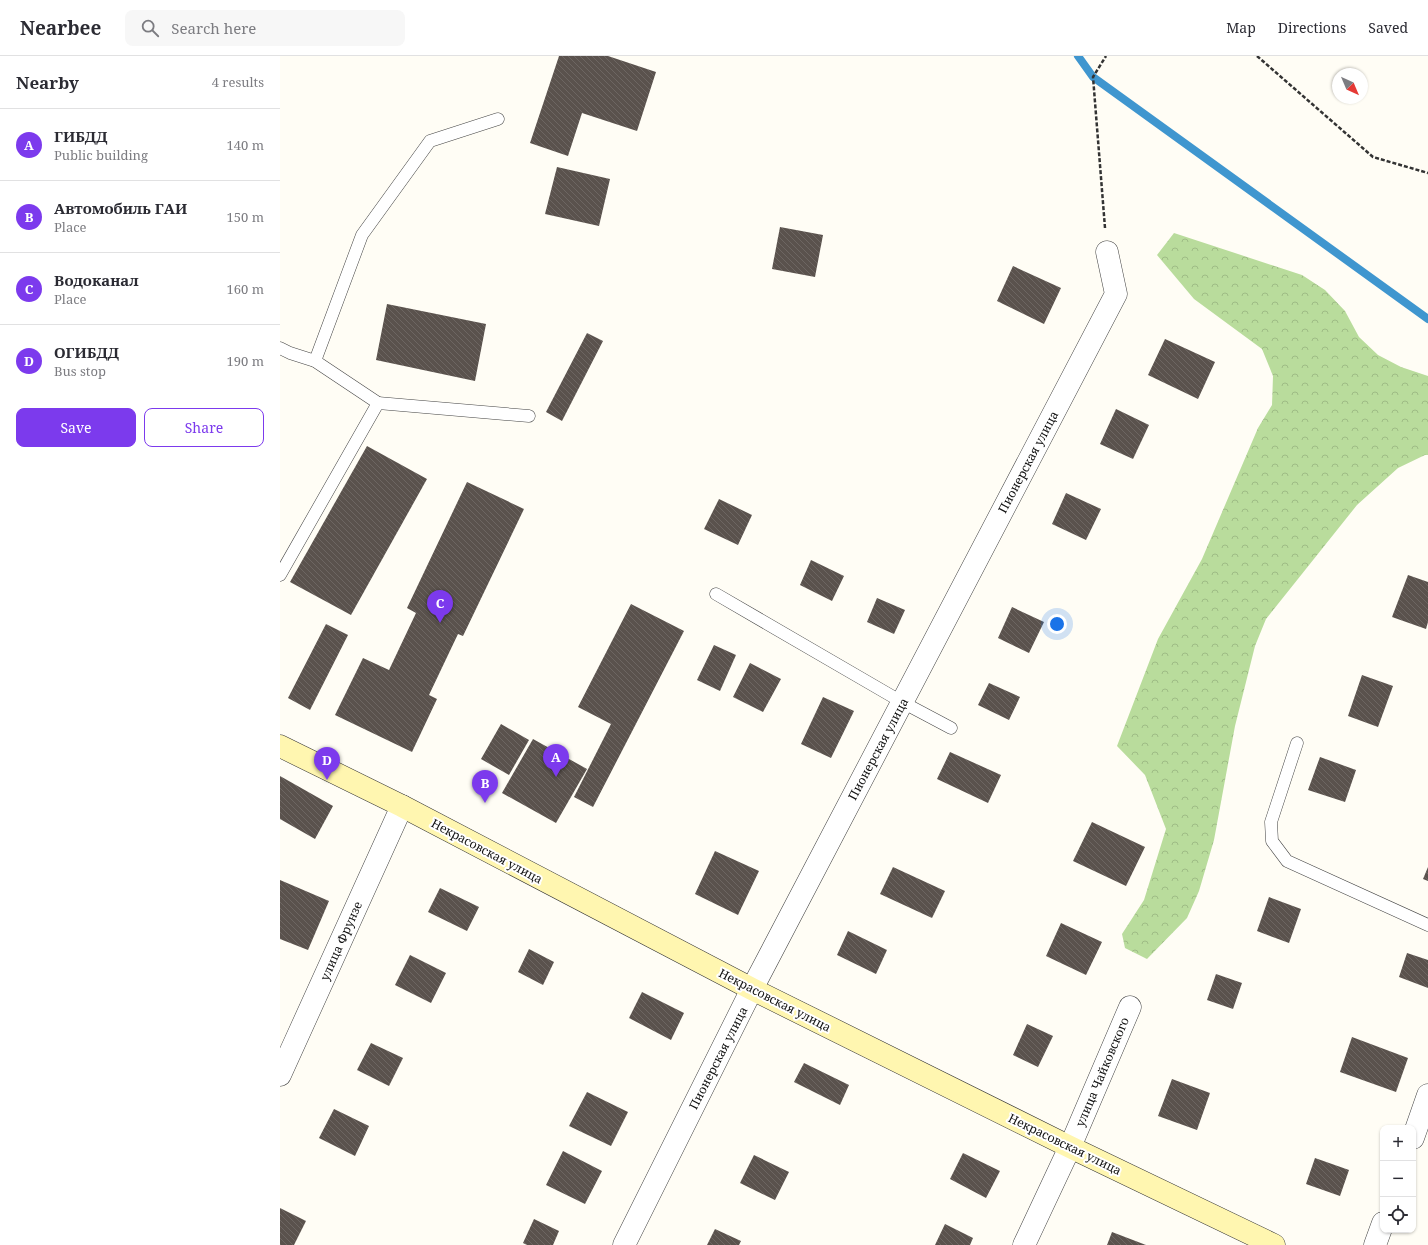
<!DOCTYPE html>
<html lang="en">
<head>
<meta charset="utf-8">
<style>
	body { margin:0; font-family:"Noto Serif",serif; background:#f7f7f7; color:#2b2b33 }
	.controls { position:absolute; right:12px; bottom:12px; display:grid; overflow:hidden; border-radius:8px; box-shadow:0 1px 3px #0004 }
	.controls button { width:36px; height:36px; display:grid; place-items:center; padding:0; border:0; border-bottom:1px solid #e1e1e2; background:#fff; color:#2b2b33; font:20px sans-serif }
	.compass { position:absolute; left:1052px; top:12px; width:36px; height:36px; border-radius:50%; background:#fff; box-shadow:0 1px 3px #0004; rotate:136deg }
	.you { position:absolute; left:777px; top:568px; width:14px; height:14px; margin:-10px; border:3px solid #fff; border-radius:50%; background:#1a73e8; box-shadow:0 0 0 6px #1a73e833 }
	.badge { display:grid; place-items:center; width:26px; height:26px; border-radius:50%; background:#7c3aed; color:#fff; font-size:13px; font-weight:700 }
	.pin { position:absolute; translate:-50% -33px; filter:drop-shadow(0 1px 2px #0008) }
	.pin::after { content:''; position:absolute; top:21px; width:14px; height:12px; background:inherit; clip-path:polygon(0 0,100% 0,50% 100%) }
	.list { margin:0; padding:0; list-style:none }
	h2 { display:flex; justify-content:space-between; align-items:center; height:52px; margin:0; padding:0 16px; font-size:17px }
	h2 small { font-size:13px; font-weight:400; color:#7c7c81 }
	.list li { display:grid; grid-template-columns:26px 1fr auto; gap:12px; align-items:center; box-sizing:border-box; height:72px; padding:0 16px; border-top:1px solid #e1e1e2 }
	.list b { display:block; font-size:15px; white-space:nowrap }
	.list p { margin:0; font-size:13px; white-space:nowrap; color:#7c7c81 }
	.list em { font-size:13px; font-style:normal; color:#7c7c81 }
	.actions { display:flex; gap:8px; padding:12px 16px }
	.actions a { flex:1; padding:9px 0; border:1px solid #7c3aed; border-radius:8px; text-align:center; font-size:14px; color:#7c3aed }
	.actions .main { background:#7c3aed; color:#fff }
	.icon { flex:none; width:22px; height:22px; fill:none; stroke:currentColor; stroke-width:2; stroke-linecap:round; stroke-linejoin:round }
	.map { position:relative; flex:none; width:1148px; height:1189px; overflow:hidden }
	header { display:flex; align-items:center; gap:24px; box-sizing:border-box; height:56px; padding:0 20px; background:#fff; border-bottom:1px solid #e1e1e2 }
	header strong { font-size:19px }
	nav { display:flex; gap:22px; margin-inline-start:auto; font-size:14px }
	.search { width:280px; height:36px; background:#f7f7f7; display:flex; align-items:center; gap:10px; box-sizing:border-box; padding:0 14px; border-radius:8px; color:#7c7c81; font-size:15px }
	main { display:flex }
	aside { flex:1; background:#fff }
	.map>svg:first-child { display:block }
	.forest { fill:url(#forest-crowns) }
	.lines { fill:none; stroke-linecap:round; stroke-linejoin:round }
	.stream { stroke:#3f96cf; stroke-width:8 }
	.building { fill:url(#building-back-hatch) }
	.lane-casing { stroke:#444; stroke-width:13 }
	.street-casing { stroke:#444; stroke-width:23 }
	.secondary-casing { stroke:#333; stroke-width:23 }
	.path { stroke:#333; stroke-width:2.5; stroke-dasharray:4 2; stroke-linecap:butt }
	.lane { stroke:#fff; stroke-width:12 }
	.street { stroke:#fff; stroke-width:22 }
	.secondary { stroke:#fff6b0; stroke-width:22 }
	.labels { text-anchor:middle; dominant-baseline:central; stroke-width:4; stroke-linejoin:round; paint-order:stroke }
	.street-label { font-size:12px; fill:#111; stroke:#fff }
</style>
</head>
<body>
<header>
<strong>Nearbee</strong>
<div class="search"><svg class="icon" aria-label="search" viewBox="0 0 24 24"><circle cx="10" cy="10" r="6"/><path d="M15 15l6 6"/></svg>Search here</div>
<nav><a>Map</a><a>Directions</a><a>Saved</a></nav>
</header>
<main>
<aside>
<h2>Nearby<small>4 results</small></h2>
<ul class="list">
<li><span class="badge">A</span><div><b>ГИБДД</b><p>Public building</p></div><em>140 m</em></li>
<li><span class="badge">B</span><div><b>Автомобиль ГАИ</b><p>Place</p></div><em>150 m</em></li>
<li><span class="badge">C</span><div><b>Водоканал</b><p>Place</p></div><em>160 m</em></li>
<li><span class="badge">D</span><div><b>ОГИБДД</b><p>Bus stop</p></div><em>190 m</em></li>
</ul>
<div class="actions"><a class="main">Save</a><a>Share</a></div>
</aside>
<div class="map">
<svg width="1148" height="1189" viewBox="0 0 1148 1189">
	<defs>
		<pattern id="forest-crowns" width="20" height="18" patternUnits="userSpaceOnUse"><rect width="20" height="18" fill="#b9dc9c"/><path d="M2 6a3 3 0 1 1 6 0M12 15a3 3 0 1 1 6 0" fill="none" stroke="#9ebc85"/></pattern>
		<pattern id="building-back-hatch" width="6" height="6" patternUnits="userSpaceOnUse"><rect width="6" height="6" fill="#5a524d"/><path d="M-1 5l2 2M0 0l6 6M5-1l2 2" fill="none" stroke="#6d6662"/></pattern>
	</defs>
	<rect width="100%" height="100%" fill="#fffdf5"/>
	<polygon class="forest" points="894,177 1022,219 1045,234 1065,255 1079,281 1098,299 1121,311 1148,320 1148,399 1145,399 1118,412 1077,449 986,563 975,590 955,670 934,784 919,835 907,862 867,903 845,892 842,878 864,844 886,773 865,719 837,690 878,583 922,503 978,372 992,349 993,320 982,293 914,243 877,199"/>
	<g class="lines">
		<polyline class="stream" points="798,0 813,21 1148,263"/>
	</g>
	<g class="building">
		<polygon points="279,0 328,0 376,16 357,75 302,57 288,100 250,87"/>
		<polygon points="277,111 330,123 319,170 265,158"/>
		<polygon points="500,171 543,179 535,221 492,213"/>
		<polygon points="733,210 781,232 764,268 717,245"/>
		<polygon points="107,248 206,268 195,325 96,304"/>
		<polygon points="307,277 323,285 282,365 266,356"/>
		<polygon points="885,283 935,306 918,343 868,319"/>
		<polygon points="836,353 869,369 853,403 820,388"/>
		<polygon points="87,390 147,423 71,559 10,526"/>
		<polygon points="187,426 244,453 183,580 178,578 149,639 157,643 132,696 55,659 83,602 109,614 136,557 127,552"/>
		<polygon points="786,437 821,453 806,484 772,468"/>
		<polygon points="439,443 472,459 458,489 424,473"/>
		<polygon points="531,504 564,520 552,545 520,529"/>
		<polygon points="1128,519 1148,526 1148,566 1146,573 1112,561"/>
		<polygon points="597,542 625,554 614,578 587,566"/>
		<polygon points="351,548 404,575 313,751 294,741 331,668 298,651"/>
		<polygon points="732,551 764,566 749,597 718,582"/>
		<polygon points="46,568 68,579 30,654 8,642"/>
		<polygon points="434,589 456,599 440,635 417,624"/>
		<polygon points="470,607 501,623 483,656 453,641"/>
		<polygon points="1082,619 1113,630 1098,671 1068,660"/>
		<polygon points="709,627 740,641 729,664 698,649"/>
		<polygon points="543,641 574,655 551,702 521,688"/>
		<polygon points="221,668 249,684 229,719 201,703"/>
		<polygon points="253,683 307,713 276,767 222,737"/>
		<polygon points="670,696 721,719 708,747 657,723"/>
		<polygon points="1040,701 1076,714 1065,746 1028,734"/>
		<polygon points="0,720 53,750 35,783 0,763"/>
		<polygon points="812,766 865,791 846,830 793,805"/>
		<polygon points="435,795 479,815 458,859 415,838"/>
		<polygon points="613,811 665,835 652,862 600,838"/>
		<polygon points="1148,811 1148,825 1143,823"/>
		<polygon points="0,824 49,845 28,894 0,883"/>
		<polygon points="160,832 199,851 187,875 148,856"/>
		<polygon points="989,841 1021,853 1009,887 977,875"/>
		<polygon points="781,867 822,886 806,919 766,900"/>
		<polygon points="568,875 607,894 596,918 557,899"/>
		<polygon points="249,893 274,906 263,929 238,916"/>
		<polygon points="1127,897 1148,904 1148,932 1119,921"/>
		<polygon points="130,899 166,917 151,947 115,929"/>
		<polygon points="936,918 962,927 953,953 927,944"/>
		<polygon points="362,936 404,957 391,984 349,962"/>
		<polygon points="747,968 773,980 758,1011 733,999"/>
		<polygon points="1072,981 1128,1002 1116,1036 1060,1016"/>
		<polygon points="91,987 123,1002 109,1030 77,1014"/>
		<polygon points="524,1007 569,1029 560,1049 514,1026"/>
		<polygon points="892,1023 930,1037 917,1074 878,1060"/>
		<polygon points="307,1036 348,1056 331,1090 289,1070"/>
		<polygon points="54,1053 89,1070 75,1100 39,1082"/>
		<polygon points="283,1095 322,1115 305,1148 266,1129"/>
		<polygon points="683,1097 720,1115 706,1142 670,1123"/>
		<polygon points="474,1099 509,1116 495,1144 460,1127"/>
		<polygon points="1035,1102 1069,1114 1060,1140 1026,1128"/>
		<polygon points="0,1152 26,1165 14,1189 0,1189"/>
		<polygon points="254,1163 279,1175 273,1189 247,1189 243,1187"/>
		<polygon points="665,1168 693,1182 690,1189 655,1189"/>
		<polygon points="435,1173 461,1185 459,1189 427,1189"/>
		<polygon points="832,1176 866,1189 827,1189"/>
	</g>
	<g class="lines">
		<defs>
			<g id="lane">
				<polyline points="0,292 10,297 35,305 98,347 0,519"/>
				<polyline points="35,305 82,179 150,85 218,63"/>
				<polyline points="98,347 249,360"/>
				<polyline points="436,538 622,646 671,672"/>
				<polyline points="1017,687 991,766 992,785 1007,805 1148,869"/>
			</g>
			<g id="street">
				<polyline points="0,1019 122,750"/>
				<polyline points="1133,1082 1148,1039"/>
				<polyline points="344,1189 472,933 836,238 827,196"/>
				<polyline points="744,1189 790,1091 850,951"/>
				<polyline points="1095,1189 1103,1167"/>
			</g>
			<polyline id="secondary" points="0,690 122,750 472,933 790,1091 994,1189"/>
		</defs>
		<use href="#lane" class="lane-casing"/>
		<use href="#street" class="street-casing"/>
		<use href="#secondary" class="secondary-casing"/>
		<g class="path">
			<polyline points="977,0 1093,101 1148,117"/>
			<polyline points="825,172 813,21 826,0"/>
		</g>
		<use href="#lane" class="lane"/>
		<use href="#street" class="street"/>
		<use href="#secondary" class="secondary"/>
	</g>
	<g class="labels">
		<g class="street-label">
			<text transform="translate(748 406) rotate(-62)">Пионерская улица</text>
			<text transform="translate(598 693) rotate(-62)">Пионерская улица</text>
			<text transform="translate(207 795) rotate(28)">Некрасовская улица</text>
			<text transform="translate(61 885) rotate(-66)">улица Фрунзе</text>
			<text transform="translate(495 944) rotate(27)">Некрасовская улица</text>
			<text transform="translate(438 1002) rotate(-63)">Пионерская улица</text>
			<text transform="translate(822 1016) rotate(-67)">улица Чайковского</text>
			<text transform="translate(785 1088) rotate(26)">Некрасовская улица</text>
		</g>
	</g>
</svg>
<div class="controls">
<button>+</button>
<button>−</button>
<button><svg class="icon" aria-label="locate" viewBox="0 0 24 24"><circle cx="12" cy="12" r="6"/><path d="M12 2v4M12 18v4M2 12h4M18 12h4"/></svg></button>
</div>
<svg class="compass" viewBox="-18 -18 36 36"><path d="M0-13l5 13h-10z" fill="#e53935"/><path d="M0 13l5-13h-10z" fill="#7c7c81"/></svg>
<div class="you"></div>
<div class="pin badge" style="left:276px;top:721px">A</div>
<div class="pin badge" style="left:205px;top:747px">B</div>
<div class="pin badge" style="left:160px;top:567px">C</div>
<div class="pin badge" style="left:47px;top:724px">D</div>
</div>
</main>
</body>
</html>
